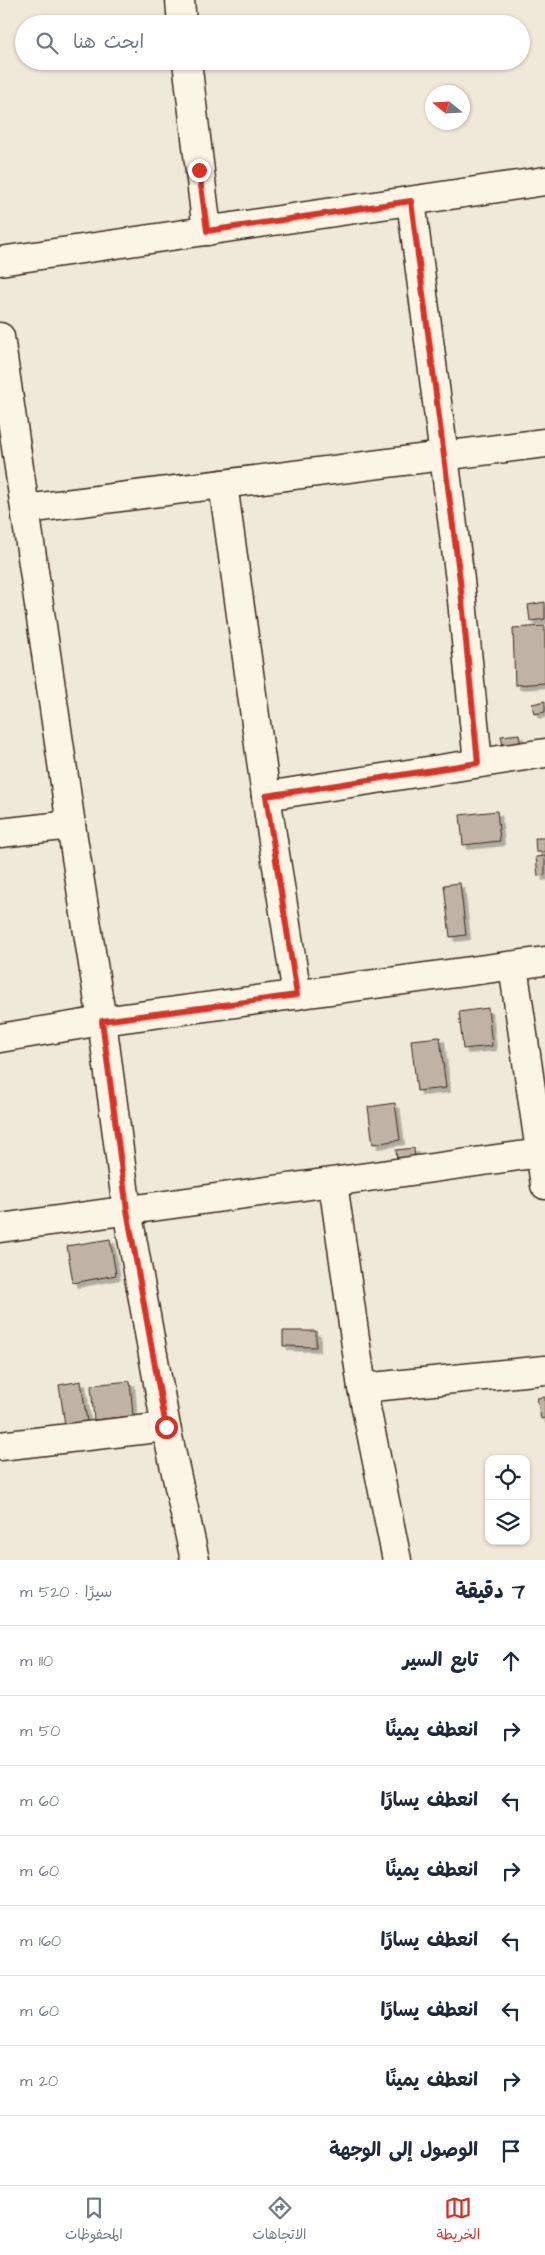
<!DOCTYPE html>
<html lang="ar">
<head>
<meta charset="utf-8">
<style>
	body { margin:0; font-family:"Architects Daughter","Playpen Sans Arabic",sans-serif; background:#f6f6f7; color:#1f2937; direction:rtl }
	.controls { position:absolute; right:15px; bottom:15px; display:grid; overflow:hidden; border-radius:10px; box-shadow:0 1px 4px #0004 }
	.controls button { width:45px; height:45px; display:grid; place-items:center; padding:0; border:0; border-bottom:1px solid #e0e1e3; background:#fff; color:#1f2937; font:25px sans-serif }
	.compass { position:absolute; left:425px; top:85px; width:45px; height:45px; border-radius:50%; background:#fff; box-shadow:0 1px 4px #0004; rotate:288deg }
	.stop { position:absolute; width:15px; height:15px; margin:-11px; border:4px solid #d93025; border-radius:50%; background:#fff }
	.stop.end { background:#d93025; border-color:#fff; box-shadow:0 1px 5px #0008 }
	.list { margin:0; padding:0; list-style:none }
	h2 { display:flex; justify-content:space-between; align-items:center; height:65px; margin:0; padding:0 20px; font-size:21px }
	h2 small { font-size:16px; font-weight:400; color:#747a83 }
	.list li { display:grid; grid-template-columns:32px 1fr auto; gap:15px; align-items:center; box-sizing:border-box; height:70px; padding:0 20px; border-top:1px solid #e0e1e3 }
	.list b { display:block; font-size:19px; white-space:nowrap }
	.list em { font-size:16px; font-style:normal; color:#747a83 }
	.icon { flex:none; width:28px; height:28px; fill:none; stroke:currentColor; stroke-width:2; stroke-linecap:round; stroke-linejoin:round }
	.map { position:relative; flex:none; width:545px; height:1560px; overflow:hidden; direction:ltr }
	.search { position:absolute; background:#fff; box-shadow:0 1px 4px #0004; left:15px; right:15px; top:15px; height:55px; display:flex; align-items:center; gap:12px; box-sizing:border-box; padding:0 18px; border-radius:28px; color:#747a83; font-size:19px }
	.sheet { height:625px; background:#fff }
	nav { display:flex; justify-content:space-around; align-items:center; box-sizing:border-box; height:70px; border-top:1px solid #e0e1e3; background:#fff; font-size:14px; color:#747a83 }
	nav a { display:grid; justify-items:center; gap:2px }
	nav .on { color:#d93025 }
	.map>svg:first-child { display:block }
	.building { fill:#beb3a4; stroke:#3b2a1e; filter:url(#shadow) }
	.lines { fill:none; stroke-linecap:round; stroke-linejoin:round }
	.minor-casing { stroke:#3b2a1e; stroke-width:31 }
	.minor { stroke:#fcf5e5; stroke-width:28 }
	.route { stroke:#d93025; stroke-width:6 }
</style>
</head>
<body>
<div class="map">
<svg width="545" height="1560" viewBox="0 0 545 1560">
	<defs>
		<filter id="shadow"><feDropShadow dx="4.5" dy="4.5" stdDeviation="0" flood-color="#0004"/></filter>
	</defs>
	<rect width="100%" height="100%" fill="#f0e9d9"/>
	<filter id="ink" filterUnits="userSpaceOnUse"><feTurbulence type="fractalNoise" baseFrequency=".02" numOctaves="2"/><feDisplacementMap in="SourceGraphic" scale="10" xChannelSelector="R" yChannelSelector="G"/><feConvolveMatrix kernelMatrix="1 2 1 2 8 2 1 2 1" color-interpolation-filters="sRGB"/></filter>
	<g filter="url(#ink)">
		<g class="building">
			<polygon points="545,602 545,619 530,621 528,605"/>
			<polygon points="545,626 545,683 515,685 513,628"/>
			<polygon points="545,701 545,712 534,714 532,704"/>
			<polygon points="519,734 522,754 505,757 501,736"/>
			<polygon points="497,811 500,841 463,845 460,815"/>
			<polygon points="535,838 545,838 545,852 536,852"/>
			<polygon points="545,856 545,875 538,876 536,857"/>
			<polygon points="460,883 466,935 450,937 444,885"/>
			<polygon points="488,1008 492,1046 463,1049 459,1012"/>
			<polygon points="440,1037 446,1088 417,1091 411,1040"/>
			<polygon points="395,1103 400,1140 373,1144 368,1107"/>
			<polygon points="414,1148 416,1171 398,1172 396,1150"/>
			<polygon points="110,1239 116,1275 73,1283 67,1246"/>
			<polygon points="283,1331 316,1331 316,1347 283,1346"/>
			<polygon points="81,1381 87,1422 65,1425 59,1385"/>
			<polygon points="130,1381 133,1416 94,1420 91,1385"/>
			<polygon points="545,1397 545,1418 541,1419 537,1398"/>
		</g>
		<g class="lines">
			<defs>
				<g id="minor">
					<polyline points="180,0 182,24"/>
					<polyline points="187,61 207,231"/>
					<polyline points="411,201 460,580 478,763"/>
					<polyline points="0,261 545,181"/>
					<polyline points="0,337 71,825 102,1021 127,1210 166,1427 195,1560"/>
					<polyline points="223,484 266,796 297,995"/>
					<polyline points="26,509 545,443"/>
					<polyline points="266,796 545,753"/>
					<polyline points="0,833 71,825"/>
					<polyline points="513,966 545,1185"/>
					<polyline points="0,1038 102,1021 545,961"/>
					<polyline points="333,1183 362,1388 397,1560"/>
					<polyline points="0,1228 540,1153"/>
					<polyline points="362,1388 545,1370"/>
					<polyline points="0,1446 166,1427"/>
				</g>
			</defs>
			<use href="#minor" class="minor-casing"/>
			<use href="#minor" class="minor"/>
		</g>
	</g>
	<g class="lines" filter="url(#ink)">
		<polyline class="route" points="166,1427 127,1210 102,1021 297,995 266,796 478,763 460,580 411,201 207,231 199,170"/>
	</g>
</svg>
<div class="controls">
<button><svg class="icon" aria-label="locate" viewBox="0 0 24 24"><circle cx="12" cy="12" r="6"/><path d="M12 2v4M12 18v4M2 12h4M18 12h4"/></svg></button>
<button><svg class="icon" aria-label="layers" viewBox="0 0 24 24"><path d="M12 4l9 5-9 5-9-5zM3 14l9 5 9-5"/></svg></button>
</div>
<svg class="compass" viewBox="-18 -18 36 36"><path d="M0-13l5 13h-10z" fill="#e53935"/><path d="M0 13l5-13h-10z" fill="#747a83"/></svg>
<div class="stop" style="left:166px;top:1427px"></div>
<div class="stop end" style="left:199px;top:170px"></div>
<div class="search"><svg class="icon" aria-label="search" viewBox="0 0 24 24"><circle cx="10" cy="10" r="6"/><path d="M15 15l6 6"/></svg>ابحث هنا</div>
</div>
<section class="sheet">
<h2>7 دقيقة<small>سيرًا · 520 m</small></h2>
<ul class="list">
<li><svg class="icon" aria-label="ahead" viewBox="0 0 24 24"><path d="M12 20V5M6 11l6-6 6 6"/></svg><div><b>تابع السير</b></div><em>110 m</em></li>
<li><svg class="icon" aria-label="right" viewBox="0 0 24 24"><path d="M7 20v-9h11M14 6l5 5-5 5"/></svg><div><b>انعطف يمينًا</b></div><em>50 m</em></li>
<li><svg class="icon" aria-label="left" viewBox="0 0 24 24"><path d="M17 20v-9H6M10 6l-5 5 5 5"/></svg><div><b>انعطف يسارًا</b></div><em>60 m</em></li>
<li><svg class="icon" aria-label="right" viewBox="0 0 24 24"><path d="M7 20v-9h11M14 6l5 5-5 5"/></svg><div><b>انعطف يمينًا</b></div><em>60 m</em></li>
<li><svg class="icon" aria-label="left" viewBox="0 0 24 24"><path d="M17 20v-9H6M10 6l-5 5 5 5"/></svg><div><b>انعطف يسارًا</b></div><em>160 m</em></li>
<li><svg class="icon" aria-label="left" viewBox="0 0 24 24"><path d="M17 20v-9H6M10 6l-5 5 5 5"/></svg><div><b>انعطف يسارًا</b></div><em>60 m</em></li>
<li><svg class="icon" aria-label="right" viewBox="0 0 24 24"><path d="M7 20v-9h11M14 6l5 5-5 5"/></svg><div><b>انعطف يمينًا</b></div><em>20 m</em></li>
<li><svg class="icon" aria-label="arrive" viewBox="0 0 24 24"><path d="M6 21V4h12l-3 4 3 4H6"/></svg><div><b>الوصول إلى الوجهة</b></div></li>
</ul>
</section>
<nav>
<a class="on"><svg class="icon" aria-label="map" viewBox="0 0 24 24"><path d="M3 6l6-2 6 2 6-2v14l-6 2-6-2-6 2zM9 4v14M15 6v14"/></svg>الخريطة</a>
<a><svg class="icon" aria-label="directions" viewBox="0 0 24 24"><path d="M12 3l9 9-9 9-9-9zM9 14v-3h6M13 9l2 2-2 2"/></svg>الاتجاهات</a>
<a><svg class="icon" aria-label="saved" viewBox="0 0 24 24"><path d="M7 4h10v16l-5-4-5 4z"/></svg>المحفوظات</a>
</nav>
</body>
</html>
